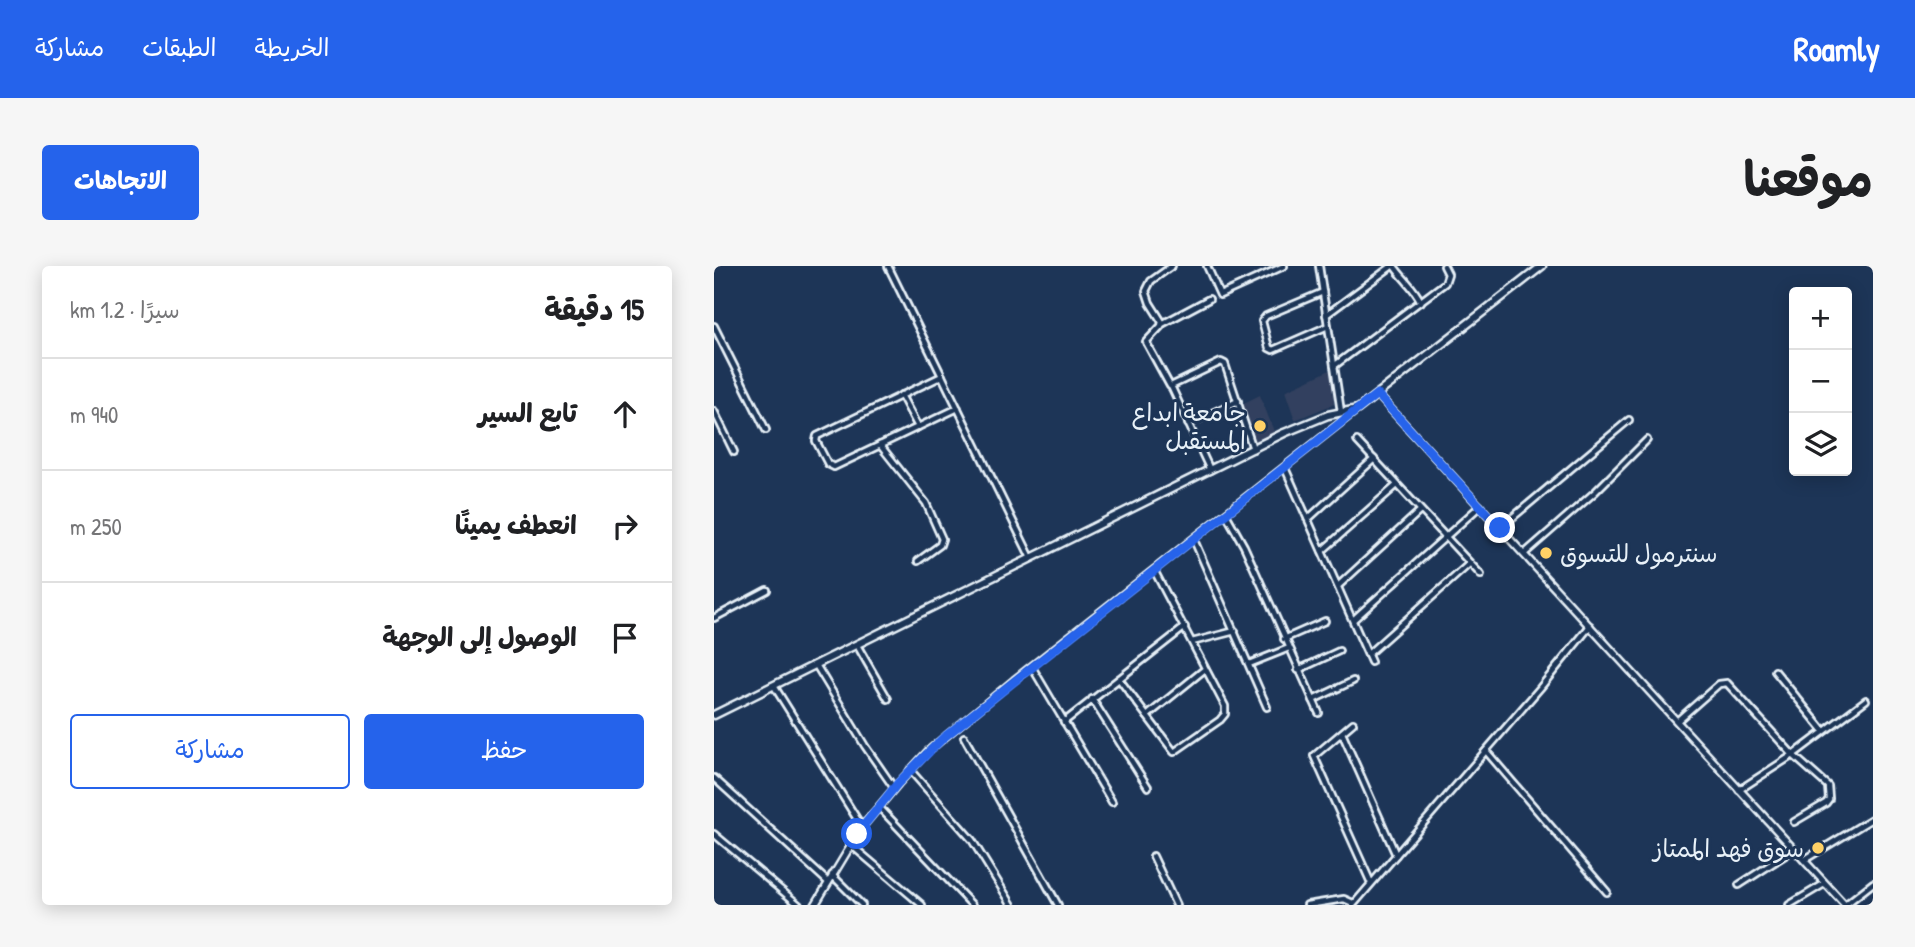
<!DOCTYPE html>
<html lang="ar">
<head>
<meta charset="utf-8">
<style>
	body { margin:0; font-family:"Patrick Hand","Playpen Sans Arabic",sans-serif; background:#f6f6f6; color:#202124; direction:rtl }
	.controls { position:absolute; right:21px; top:21px; display:grid; overflow:hidden; border-radius:7px; box-shadow:0 4px 18px #0003 }
	.controls button { width:63px; height:63px; display:grid; place-items:center; padding:0; border:0; border-bottom:2px solid #e0e0e0; background:#fff; color:#202124; font:35px sans-serif }
	.stop { position:absolute; width:21px; height:21px; margin:-16px; border:5px solid #2563eb; border-radius:50%; background:#fff }
	.stop.end { background:#2563eb; border-color:#fff; box-shadow:0 2px 7px #0008 }
	.list { margin:0; padding:0; list-style:none }
	h2 { display:flex; justify-content:space-between; align-items:center; height:91px; margin:0; padding:0 28px; font-size:30px }
	h2 small { font-size:23px; font-weight:400; color:#757577 }
	.list li { display:grid; grid-template-columns:46px 1fr auto; gap:21px; align-items:center; box-sizing:border-box; height:112px; padding:0 28px; border-top:2px solid #e0e0e0 }
	.list b { display:block; font-size:26px; white-space:nowrap }
	.list em { font-size:23px; font-style:normal; color:#757577 }
	.actions { display:flex; gap:14px; padding:21px 28px }
	.actions a { flex:1; padding:16px 0; border:2px solid #2563eb; border-radius:7px; text-align:center; font-size:24px; color:#2563eb }
	.actions .main { background:#2563eb; color:#fff }
	.icon { flex:none; width:38px; height:38px; fill:none; stroke:currentColor; stroke-width:2; stroke-linecap:round; stroke-linejoin:round }
	.map { position:relative; flex:none; width:1159px; height:639px; overflow:hidden; direction:ltr; border-radius:7px }
	header { display:flex; align-items:center; gap:42px; box-sizing:border-box; height:98px; padding:0 35px; background:#2563eb; color:#fff }
	header strong { font-size:33px }
	nav { display:flex; gap:38px; margin-inline-start:auto; font-size:24px }
	.intro { display:flex; align-items:center; justify-content:space-between; box-sizing:border-box; height:168px; padding:0 42px }
	h1 { margin:0; font-size:49px }
	.button { padding:18px 32px; border-radius:7px; background:#2563eb; color:#fff; font-size:24px; font-weight:700 }
	main { display:flex; gap:42px; padding:0 42px }
	aside { flex:1; background:#fff; border-radius:7px; box-shadow:0 4px 18px #0003 }
	.map>svg:first-child { display:block }
	.built { fill:#31415e }
	.lines { fill:none; stroke-linecap:round; stroke-linejoin:round }
	.minor-casing { stroke:#e8f1f8; stroke-width:10 }
	.tertiary-casing { stroke:#e8f1f8; stroke-width:10 }
	.secondary-casing { stroke:#e8f1f8; stroke-width:11 }
	.minor { stroke:#1d3557; stroke-width:4.5 }
	.tertiary { stroke:#1d3557; stroke-width:5 }
	.secondary { stroke:#1d3557; stroke-width:6 }
	.route { stroke:#2563eb; stroke-width:9 }
	.poi-dot { fill:#ffd166; stroke:#1d3557; stroke-width:2.5 }
	.labels { text-anchor:middle; dominant-baseline:central; stroke-width:6; stroke-linejoin:round; paint-order:stroke }
	.poi-label { font-size:24px; fill:#e8f1f8; stroke:#1d3557; text-anchor:end }
</style>
</head>
<body>
<header>
<strong>Roamly</strong>
<nav><a>الخريطة</a><a>الطبقات</a><a>مشاركة</a></nav>
</header>
<div class="intro"><h1>موقعنا</h1><a class="button">الاتجاهات</a></div>
<main>
<div class="map">
<svg width="1159" height="639" viewBox="0 0 1159 639">
	<rect width="100%" height="100%" fill="#1d3557"/>
	<filter id="ink" filterUnits="userSpaceOnUse"><feTurbulence type="fractalNoise" baseFrequency=".0143" numOctaves="2"/><feDisplacementMap in="SourceGraphic" scale="14" xChannelSelector="R" yChannelSelector="G"/><feConvolveMatrix kernelMatrix="1 2 1 2 8 2 1 2 1" color-interpolation-filters="sRGB"/></filter>
	<g filter="url(#ink)">
		<g class="built">
			<polygon points="616,104 620,138 581,154 571,125"/>
			<polygon points="546,129 561,168 541,176 528,138"/>
		</g>
		<g class="lines">
			<defs>
				<g id="minor">
					<polyline points="174,0 228,110"/>
					<polyline points="493,0 506,29 570,0"/>
					<polyline points="605,0 627,146"/>
					<path d="M 680,0 C 689,13 700,21 707,36"/>
					<polyline points="609,26 552,50 548,55 555,82 559,84 614,60"/>
					<polyline points="612,49 678,0"/>
					<polyline points="448,58 495,33"/>
					<polyline points="0,60 52,164"/>
					<polyline points="620,100 731,17 734,8 730,0"/>
					<polyline points="456,120 432,76 447,60 448,56 436,37 432,25 437,15 458,0"/>
					<polyline points="187,129 204,161"/>
					<polyline points="244,142 120,201 114,198 102,175 103,170 228,110 317,292"/>
					<polyline points="0,145 20,186"/>
					<polyline points="474,158 524,135"/>
					<polyline points="643,175 767,309"/>
					<polyline points="166,179 212,237 228,273 226,279 204,295"/>
					<polyline points="571,202 657,396"/>
					<polyline points="496,204 457,120 507,96 511,98 539,183"/>
					<polyline points="512,248 530,280 605,447"/>
					<polyline points="594,253 660,193"/>
					<polyline points="786,262 915,154"/>
					<polyline points="480,274 553,441"/>
					<polyline points="608,285 683,219"/>
					<polyline points="810,288 881,226 933,174"/>
					<polyline points="624,320 706,245"/>
					<polyline points="0,352 53,324"/>
					<polyline points="639,354 766,240"/>
					<polyline points="570,373 611,355"/>
					<polyline points="478,376 521,365"/>
					<polyline points="143,379 174,433"/>
					<polyline points="654,388 755,298"/>
					<polyline points="535,398 575,382"/>
					<polyline points="102,399 151,480 180,522"/>
					<polyline points="318,401 398,536"/>
					<polyline points="584,404 625,385"/>
					<polyline points="1061,405 1110,465"/>
					<polyline points="405,413 460,486 506,454 511,448 511,440 441,306"/>
					<polyline points="60,420 148,561"/>
					<polyline points="378,433 434,521"/>
					<polyline points="599,434 639,415"/>
					<polyline points="433,450 491,403"/>
					<polyline points="963,455 1005,418 1013,417 1079,489 1114,520 1115,533 1112,537 1080,556"/>
					<polyline points="350,456 471,361"/>
					<polyline points="639,457 600,490 657,617"/>
					<polyline points="628,467 682,589"/>
					<polyline points="250,471 344,639"/>
					<polyline points="772,485 893,626"/>
					<polyline points="196,504 258,574 298,639"/>
					<polyline points="0,512 114,616"/>
					<polyline points="1025,524 1079,489 1152,434"/>
					<polyline points="165,541 258,639"/>
					<polyline points="0,568 85,639"/>
					<polyline points="136,578 208,639"/>
					<polyline points="439,590 462,639"/>
					<polyline points="1090,594 1159,552"/>
					<polyline points="118,609 148,639"/>
					<polyline points="1025,619 1079,584"/>
					<polyline points="593,639 630,633 639,637"/>
					<polyline points="639,639 826,422 876,360"/>
					<polyline points="1075,639 1110,618"/>
					<polyline points="1131,639 1159,617"/>
				</g>
				<g id="tertiary">
					<polyline points="663,128 1131,639"/>
					<polyline points="101,639 148,561 184,518 214,485 300,414 644,143"/>
				</g>
				<polyline id="secondary" points="0,449 570,167 614,149 644,143 828,0"/>
			</defs>
			<use href="#minor" class="minor-casing"/>
			<use href="#tertiary" class="tertiary-casing"/>
			<use href="#secondary" class="secondary-casing"/>
			<use href="#minor" class="minor"/>
			<use href="#tertiary" class="tertiary"/>
			<use href="#secondary" class="secondary"/>
		</g>
	</g>
	<g class="lines" filter="url(#ink)">
		<polyline class="route" points="143,568 184,517 229,472 663,128 786,262"/>
	</g>
	<g class="poi-dot">
		<circle cx="546" cy="160" r="7"/>
		<circle cx="832" cy="287" r="7"/>
		<circle cx="1104" cy="582" r="7"/>
	</g>
	<g class="labels">
		<g class="poi-label">
			<text x="532" y="146">جامعة ابداع<tspan x="532" dy="28">المستقبل</tspan></text>
			<text x="846" y="287" text-anchor="start">سنترمول للتسوق</text>
			<text x="1090" y="582">سوق فهد الممتاز</text>
		</g>
	</g>
</svg>
<div class="controls">
<button>+</button>
<button>−</button>
<button><svg class="icon" aria-label="layers" viewBox="0 0 24 24"><path d="M12 4l9 5-9 5-9-5zM3 14l9 5 9-5"/></svg></button>
</div>
<div class="stop" style="left:143px;top:568px"></div>
<div class="stop end" style="left:786px;top:262px"></div>
</div>
<aside>
<h2>15 دقيقة<small>سيرًا · 1.2 km</small></h2>
<ul class="list">
<li><svg class="icon" aria-label="ahead" viewBox="0 0 24 24"><path d="M12 20V5M6 11l6-6 6 6"/></svg><div><b>تابع السير</b></div><em>940 m</em></li>
<li><svg class="icon" aria-label="right" viewBox="0 0 24 24"><path d="M7 20v-9h11M14 6l5 5-5 5"/></svg><div><b>انعطف يمينًا</b></div><em>250 m</em></li>
<li><svg class="icon" aria-label="arrive" viewBox="0 0 24 24"><path d="M6 21V4h12l-3 4 3 4H6"/></svg><div><b>الوصول إلى الوجهة</b></div></li>
</ul>
<div class="actions"><a class="main">حفظ</a><a>مشاركة</a></div>
</aside>
</main>
</body>
</html>
